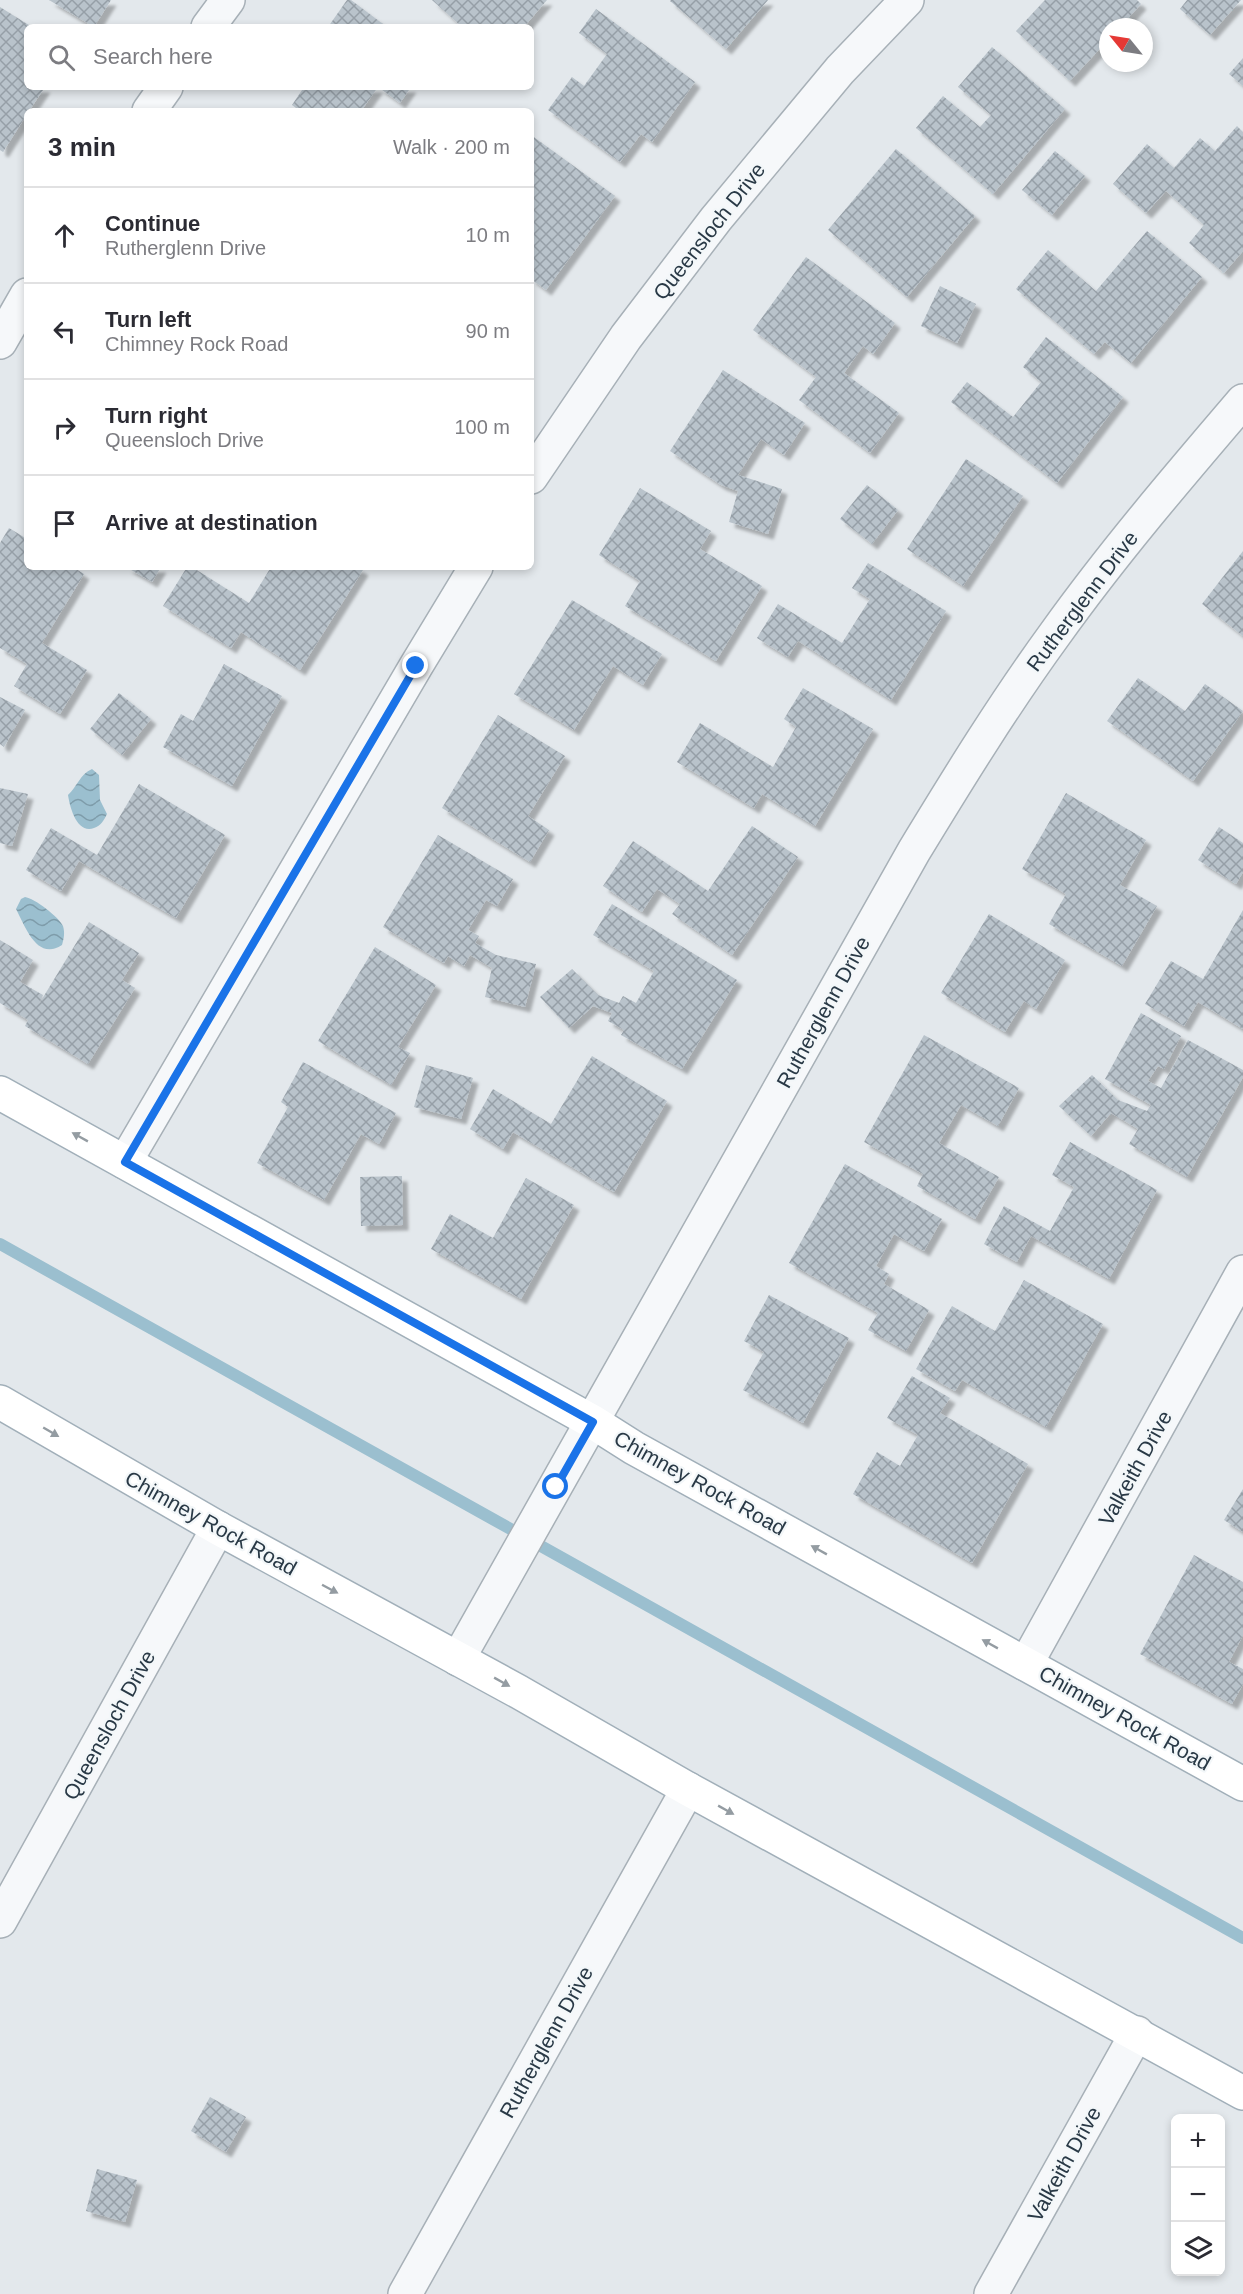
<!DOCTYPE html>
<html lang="en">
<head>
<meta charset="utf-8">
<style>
	body { margin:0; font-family:Helvetica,sans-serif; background:#f7f7f7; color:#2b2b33 }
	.controls { position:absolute; right:18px; bottom:18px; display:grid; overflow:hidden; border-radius:9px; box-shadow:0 3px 9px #0003 }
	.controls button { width:54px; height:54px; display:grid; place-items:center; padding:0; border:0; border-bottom:2px solid #e1e1e2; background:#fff; color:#2b2b33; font:30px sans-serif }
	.compass { position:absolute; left:1099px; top:18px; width:54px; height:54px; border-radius:50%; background:#fff; box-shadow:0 3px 9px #0003; rotate:300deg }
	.stop { position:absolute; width:18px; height:18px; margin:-14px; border:4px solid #1a73e8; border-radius:50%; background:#fff }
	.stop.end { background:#1a73e8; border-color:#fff; box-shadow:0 2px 6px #0008 }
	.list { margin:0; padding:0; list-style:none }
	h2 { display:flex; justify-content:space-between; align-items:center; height:78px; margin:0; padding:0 24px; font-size:26px }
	h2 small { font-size:20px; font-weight:400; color:#7c7c81 }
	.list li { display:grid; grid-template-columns:39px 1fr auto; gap:18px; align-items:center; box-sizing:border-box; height:96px; padding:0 24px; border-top:2px solid #e1e1e2 }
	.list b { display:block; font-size:22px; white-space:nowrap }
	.list p { margin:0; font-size:20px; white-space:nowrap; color:#7c7c81 }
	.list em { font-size:20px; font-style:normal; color:#7c7c81 }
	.icon { flex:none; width:33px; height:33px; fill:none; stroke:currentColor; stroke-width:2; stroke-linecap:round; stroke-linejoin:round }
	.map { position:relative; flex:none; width:1243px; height:2294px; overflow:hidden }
	.search { position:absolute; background:#fff; box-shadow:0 3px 9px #0003; left:24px; top:24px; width:510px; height:66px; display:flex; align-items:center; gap:15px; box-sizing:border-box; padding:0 21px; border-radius:9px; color:#7c7c81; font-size:22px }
	.panel { position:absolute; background:#fff; box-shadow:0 3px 9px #0003; left:24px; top:108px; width:510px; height:462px; border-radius:9px }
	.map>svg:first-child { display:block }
	.water { fill:url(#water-waves) }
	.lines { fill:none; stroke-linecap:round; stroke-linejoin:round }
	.stream { stroke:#9bbfcf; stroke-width:12 }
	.building { fill:url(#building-cross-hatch); filter:url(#shadow) }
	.minor-casing { stroke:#a7b0b7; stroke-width:36 }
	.major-casing { stroke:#a1afb9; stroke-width:36 }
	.minor { stroke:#f6f8fa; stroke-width:33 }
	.major { stroke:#fff; stroke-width:33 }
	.oneway { fill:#949ca2 }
	.route { stroke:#1a73e8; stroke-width:8 }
	.labels { text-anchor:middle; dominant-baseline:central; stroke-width:4.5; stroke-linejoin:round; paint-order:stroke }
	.street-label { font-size:21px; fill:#293946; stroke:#f3f7f9 }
</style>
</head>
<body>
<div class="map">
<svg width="1243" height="2294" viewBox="0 0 1243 2294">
	<defs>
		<pattern id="water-waves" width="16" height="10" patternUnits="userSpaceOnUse" patternTransform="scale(1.5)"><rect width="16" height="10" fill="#9bbfcf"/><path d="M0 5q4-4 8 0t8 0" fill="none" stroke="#7e9caa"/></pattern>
		<pattern id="building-cross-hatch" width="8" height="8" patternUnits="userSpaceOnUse" patternTransform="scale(1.5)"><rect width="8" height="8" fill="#b9c3cb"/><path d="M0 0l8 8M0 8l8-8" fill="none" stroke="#969fa7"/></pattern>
		<filter id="shadow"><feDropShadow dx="5.5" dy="5.5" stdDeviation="1.5" flood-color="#0004"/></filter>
	</defs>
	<rect width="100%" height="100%" fill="#e3e8ec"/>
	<g class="water">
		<path d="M 92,769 L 99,775 L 100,800 L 107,814 C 104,820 101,826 94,828 C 77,834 70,808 68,795 C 77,787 80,774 92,769 Z"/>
		<path d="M 25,897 C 34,898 59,917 63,926 C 65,933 64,938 62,945 C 37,961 26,928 16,909 L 21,899 Z"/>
	</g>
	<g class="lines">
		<polyline class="stream" points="0,1244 1243,1938"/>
	</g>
	<g class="building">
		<polygon points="49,0 111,0 94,27"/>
		<polygon points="347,0 351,0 387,27 328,27"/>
		<polygon points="432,0 547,0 524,27 462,27"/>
		<polygon points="671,0 768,0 726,49 670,1"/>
		<polygon points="1045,0 1137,0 1141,4 1120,27 1108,27 1108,40 1070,81 1016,31"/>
		<polygon points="1187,0 1241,0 1210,35 1180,9"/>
		<polygon points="0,7 32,27 27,27 27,87 45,87 29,111 27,111 27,114 3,152 0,150"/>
		<polygon points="596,9 695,82 652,142 641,134 620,162 548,110 572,77 584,86 607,54 579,33"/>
		<polygon points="992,47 1065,109 993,194 916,128 943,96 980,127 991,115 958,87"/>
		<polygon points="1243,58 1243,86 1229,74"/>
		<polygon points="304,87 411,87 400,103 378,87 361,111 300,111 292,105"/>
		<polygon points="1237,126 1243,132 1243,251 1224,273 1189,243 1204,225 1166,191 1146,213 1113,184 1147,144 1174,168 1200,138 1215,151"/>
		<polygon points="531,135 615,196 546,290 531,279"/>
		<polygon points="896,149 975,216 907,297 828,230"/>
		<polygon points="1055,151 1085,176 1052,215 1022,190"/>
		<polygon points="1147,231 1202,277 1131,363 1105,342 1094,354 1016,289 1048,250 1096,291"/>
		<polygon points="806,257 895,323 873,354 863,346 844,373 899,413 870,453 799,400 816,377 753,330"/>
		<polygon points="940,286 976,304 957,343 921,326"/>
		<polygon points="1046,337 1123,397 1057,483 951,402 967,382 1013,417 1041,382 1023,367"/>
		<polygon points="723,370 805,423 784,455 761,439 738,475 782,489 768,534 729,522 738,491 721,485 670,451"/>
		<polygon points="966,459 1023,496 963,586 907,549"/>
		<polygon points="867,485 898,510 872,544 840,519"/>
		<polygon points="640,488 711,531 700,549 762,586 716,661 625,606 640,581 599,555"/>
		<polygon points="9,528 27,539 27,567 73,567 84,574 42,643 87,670 60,714 14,686 27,664 0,648 0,543"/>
		<polygon points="1243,551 1243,636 1202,604"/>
		<polygon points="868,563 946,611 891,700 798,641 788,657 757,638 778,604 842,643 870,599 852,588"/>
		<polygon points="126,567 161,567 152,582"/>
		<polygon points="187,567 192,567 249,603 271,567 358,567 363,570 300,670 241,632 231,648 163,606"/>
		<polygon points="572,600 662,654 643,685 613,666 574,730 514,694"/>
		<polygon points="224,664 282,696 232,786 163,747 181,714 193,721"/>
		<polygon points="1138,678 1185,711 1205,684 1243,711 1193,781 1107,721"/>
		<polygon points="803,688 873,729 815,826 762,794 754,808 677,762 700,723 773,767 796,727 784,719"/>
		<polygon points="119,693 151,719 122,755 90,729"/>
		<polygon points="0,697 25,710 4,747 0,744"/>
		<polygon points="498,715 565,756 528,816 549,830 530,862 442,808"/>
		<polygon points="139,784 225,835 176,918 79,861 61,891 26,870 51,828 97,855"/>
		<polygon points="0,788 28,794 12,846 0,843"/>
		<polygon points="1066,793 1146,840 1120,885 1157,906 1122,966 1049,924 1066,894 1022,869"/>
		<polygon points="752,826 798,857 732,955 672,914 680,904 657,889 642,912 603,886 633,841 708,891"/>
		<polygon points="1219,827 1243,843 1243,872 1236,884 1198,860"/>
		<polygon points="438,835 513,879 497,906 486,900 468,930 479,936 475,943 496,955 536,964 525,1007 485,997 492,968 470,955 464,966 448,956 444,963 383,927"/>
		<polygon points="612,904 737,980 682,1069 621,1035 624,1030 608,1021 612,1013 593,1006 569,1028 540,997 572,969 598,995 619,1003 623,996 636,1003 654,971 593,935"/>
		<polygon points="1243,910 1243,1029 1198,1002 1184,1026 1145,1004 1171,961 1203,979"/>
		<polygon points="989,914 1065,960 1036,1009 1024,1001 1005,1032 941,993"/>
		<polygon points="89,922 139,953 122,980 135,988 88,1064 25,1026 28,1020 0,1003 0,940 33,960 20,982 43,995 39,1004"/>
		<polygon points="375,947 436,985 398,1047 410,1053 391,1085 318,1041"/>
		<polygon points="1141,1013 1181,1036 1164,1069 1158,1066 1148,1081 1161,1088 1188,1040 1243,1070 1243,1077 1187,1177 1129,1144 1138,1129 1111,1113 1091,1136 1059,1106 1092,1075 1118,1100 1147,1111 1151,1105 1105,1079"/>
		<polygon points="924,1035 1019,1088 998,1126 961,1105 939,1143 999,1177 975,1219 917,1186 923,1174 864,1142"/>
		<polygon points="592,1056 667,1101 614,1192 513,1132 503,1149 470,1129 493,1089 551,1124"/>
		<polygon points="303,1062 396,1113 379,1144 361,1134 324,1200 257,1163 288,1107 281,1102"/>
		<polygon points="426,1065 473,1078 461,1119 414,1107"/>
		<polygon points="1070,1142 1157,1190 1109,1279 1031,1236 1017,1262 984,1244 1004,1206 1050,1231 1074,1187 1052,1175"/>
		<polygon points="845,1164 942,1219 924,1251 894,1234 876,1266 889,1274 884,1284 929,1310 906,1351 868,1330 878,1313 789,1263"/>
		<polygon points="402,1176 403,1225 361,1226 360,1177"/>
		<polygon points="526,1178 574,1205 521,1299 431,1249 450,1214 493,1238"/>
		<polygon points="1024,1280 1103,1324 1046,1427 962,1380 955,1391 916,1369 952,1306 995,1331"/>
		<polygon points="769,1295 849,1338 803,1423 743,1390 764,1352 744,1341"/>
		<polygon points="912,1376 950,1398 940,1413 1028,1464 972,1563 853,1494 877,1452 900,1466 918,1435 887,1418"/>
		<polygon points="1243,1489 1243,1532 1224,1520"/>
		<polygon points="1194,1555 1243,1582 1243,1635 1229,1662 1243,1669 1243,1684 1232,1704 1140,1654"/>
		<polygon points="210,2097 246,2117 226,2152 191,2131"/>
		<polygon points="97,2169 137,2180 125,2222 86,2211"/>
	</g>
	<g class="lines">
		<defs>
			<g id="minor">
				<polyline points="208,27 228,0"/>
				<polyline points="149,111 166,87"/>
				<polyline points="0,342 27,295"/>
				<polyline points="531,477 626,337 716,219 840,70 907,0"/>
				<polyline points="125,1162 416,666 476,567"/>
				<path d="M 458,1659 L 914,851 C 959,777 1004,704 1055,634 C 1113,553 1178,477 1243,401"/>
				<polyline points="1026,1664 1243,1272"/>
				<polyline points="0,1921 218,1528"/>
				<polyline points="405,2294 688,1789"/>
				<polyline points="991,2294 1137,2033"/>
			</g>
			<g id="major">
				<polyline points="0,1093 593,1422 634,1448 1243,1784"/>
				<polyline points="0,1402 218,1528 519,1692 688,1789 1243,2093"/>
			</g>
		</defs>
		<use href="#minor" class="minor-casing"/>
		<use href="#major" class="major-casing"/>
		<use href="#minor" class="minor"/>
		<use href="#major" class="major"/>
	</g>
	<defs><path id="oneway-solid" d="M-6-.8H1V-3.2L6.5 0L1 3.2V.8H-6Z" transform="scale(1.5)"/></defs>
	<g class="oneway">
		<use href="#oneway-solid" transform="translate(80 1137) rotate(-151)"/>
		<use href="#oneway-solid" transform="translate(51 1432) rotate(30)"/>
		<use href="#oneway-solid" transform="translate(819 1550) rotate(-151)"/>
		<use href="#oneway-solid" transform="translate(330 1589) rotate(28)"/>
		<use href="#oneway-solid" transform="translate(990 1644) rotate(-151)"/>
		<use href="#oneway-solid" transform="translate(502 1682) rotate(29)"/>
		<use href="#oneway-solid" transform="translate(726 1810) rotate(29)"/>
	</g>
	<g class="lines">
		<polyline class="route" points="416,666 125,1162 593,1422 556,1487"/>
	</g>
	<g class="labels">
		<g class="street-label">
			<text transform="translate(709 231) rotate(-52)">Queensloch Drive</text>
			<text transform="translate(1082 601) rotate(-53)">Rutherglenn Drive</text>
			<text transform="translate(823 1012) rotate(-61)">Rutherglenn Drive</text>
			<text transform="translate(1135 1468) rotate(-61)">Valkeith Drive</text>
			<text transform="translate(700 1483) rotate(29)">Chimney Rock Road</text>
			<text transform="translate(211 1523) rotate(29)">Chimney Rock Road</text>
			<text transform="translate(1125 1718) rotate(29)">Chimney Rock Road</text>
			<text transform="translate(109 1725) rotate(-61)">Queensloch Drive</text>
			<text transform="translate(546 2042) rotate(-61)">Rutherglenn Drive</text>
			<text transform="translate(1064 2164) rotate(-61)">Valkeith Drive</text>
		</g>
	</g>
</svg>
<div class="controls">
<button>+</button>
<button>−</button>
<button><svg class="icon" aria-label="layers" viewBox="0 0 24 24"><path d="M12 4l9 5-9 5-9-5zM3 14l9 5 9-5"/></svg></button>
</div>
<svg class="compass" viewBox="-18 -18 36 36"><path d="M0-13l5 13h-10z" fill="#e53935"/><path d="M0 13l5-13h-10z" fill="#7c7c81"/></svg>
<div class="stop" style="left:556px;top:1487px"></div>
<div class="stop end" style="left:416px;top:666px"></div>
<div class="search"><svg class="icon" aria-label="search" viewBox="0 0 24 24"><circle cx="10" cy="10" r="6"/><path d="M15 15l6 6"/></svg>Search here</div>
<section class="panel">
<h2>3 min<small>Walk · 200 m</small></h2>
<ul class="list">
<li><svg class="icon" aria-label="ahead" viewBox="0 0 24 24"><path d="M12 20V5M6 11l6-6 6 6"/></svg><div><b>Continue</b><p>Rutherglenn Drive</p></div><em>10 m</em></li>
<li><svg class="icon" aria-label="left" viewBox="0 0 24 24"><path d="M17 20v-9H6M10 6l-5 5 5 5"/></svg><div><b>Turn left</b><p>Chimney Rock Road</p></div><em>90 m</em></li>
<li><svg class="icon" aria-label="right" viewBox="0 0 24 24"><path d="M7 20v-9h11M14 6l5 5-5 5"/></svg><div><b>Turn right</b><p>Queensloch Drive</p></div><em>100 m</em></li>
<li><svg class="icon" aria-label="arrive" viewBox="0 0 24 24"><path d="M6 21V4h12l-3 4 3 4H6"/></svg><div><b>Arrive at destination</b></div></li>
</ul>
</section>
</div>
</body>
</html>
